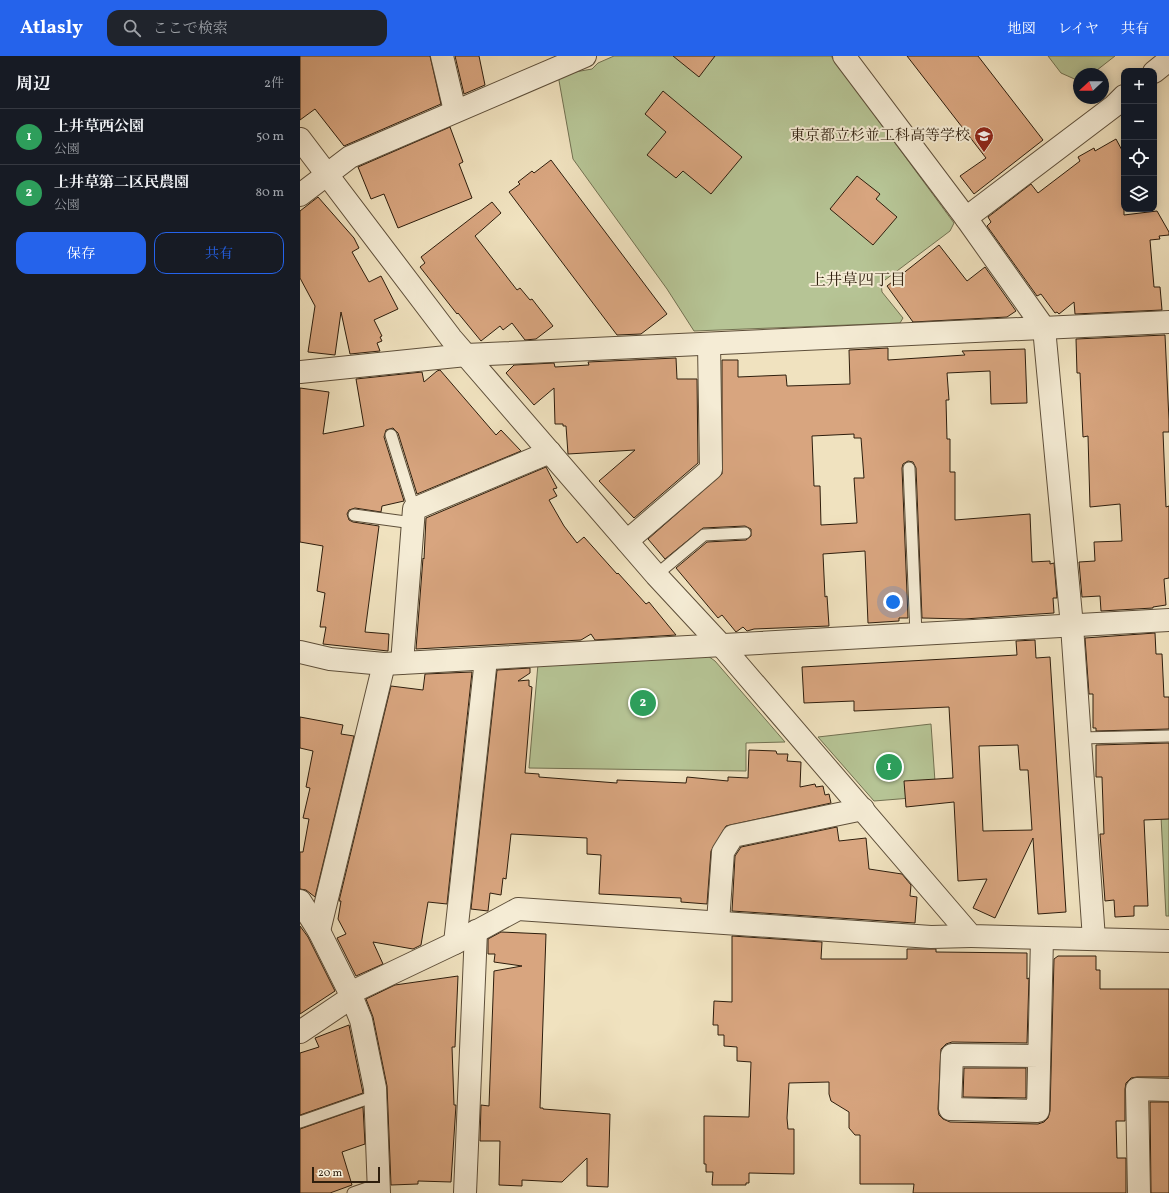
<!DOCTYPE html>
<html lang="ja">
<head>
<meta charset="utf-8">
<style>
	body { margin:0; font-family:Vollkorn,"Noto Serif JP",serif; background:#20242c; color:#f1f3f6 }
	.controls { position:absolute; right:12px; top:12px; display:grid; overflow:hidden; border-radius:8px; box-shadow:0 2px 10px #0003 }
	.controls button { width:36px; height:36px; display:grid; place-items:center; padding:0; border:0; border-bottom:1px solid #363941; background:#171b24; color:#f1f3f6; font:20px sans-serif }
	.compass { position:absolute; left:773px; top:12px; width:36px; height:36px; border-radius:50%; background:#171b24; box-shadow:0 2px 10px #0003; rotate:248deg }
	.scale { position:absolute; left:12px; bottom:10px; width:68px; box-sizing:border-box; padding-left:4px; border:2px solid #2e1e0d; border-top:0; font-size:11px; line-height:14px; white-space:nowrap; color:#2e1e0d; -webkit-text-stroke:3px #f5ecd5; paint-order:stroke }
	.you { position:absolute; left:593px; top:546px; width:14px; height:14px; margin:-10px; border:3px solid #fff; border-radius:50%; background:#1a73e8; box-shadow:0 0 0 6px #1a73e833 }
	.badge { display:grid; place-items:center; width:26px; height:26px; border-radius:50%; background:#2563eb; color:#fff; font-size:13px; font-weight:700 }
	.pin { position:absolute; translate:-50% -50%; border:2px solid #fff; box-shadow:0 1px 4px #0006 }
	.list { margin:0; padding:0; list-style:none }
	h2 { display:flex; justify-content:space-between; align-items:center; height:52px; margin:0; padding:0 16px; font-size:17px }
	h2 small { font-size:13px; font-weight:400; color:#9ea1a6 }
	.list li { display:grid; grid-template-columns:26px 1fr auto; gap:12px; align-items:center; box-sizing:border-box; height:56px; padding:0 16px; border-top:1px solid #363941 }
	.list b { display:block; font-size:15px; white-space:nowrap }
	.list p { margin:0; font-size:13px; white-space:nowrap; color:#9ea1a6 }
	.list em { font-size:13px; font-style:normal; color:#9ea1a6 }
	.actions { display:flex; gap:8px; padding:12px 16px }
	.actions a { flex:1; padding:9px 0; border:1px solid #2563eb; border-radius:12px; text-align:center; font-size:14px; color:#2563eb }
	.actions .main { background:#2563eb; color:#fff }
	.icon { flex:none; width:22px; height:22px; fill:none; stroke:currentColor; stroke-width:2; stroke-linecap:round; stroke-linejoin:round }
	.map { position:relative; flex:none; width:869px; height:1137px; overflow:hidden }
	header { display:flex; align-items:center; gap:24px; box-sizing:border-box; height:56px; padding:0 20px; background:#2563eb; color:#fff }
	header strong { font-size:19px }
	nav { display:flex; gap:22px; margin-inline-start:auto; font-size:14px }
	.search { width:280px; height:36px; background:#20242c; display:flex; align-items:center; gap:10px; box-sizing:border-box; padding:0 14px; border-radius:12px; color:#9ea1a6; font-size:15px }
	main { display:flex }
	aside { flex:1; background:#171b24 }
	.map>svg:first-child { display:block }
	.green { fill:#b6c495; stroke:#727151 }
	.building { fill:#d8a57f; stroke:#2e1e0d; fill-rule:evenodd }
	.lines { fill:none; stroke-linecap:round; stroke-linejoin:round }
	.service-casing { stroke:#5e4f3a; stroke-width:13 }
	.minor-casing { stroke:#5e4f3a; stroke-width:24 }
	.tertiary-casing { stroke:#5e4f3a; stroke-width:24 }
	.service { stroke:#f5ecd5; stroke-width:11 }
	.minor { stroke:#f5ecd5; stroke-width:22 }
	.tertiary { stroke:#f5ecd5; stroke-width:22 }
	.labels { text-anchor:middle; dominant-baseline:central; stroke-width:4; stroke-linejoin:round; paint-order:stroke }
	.poi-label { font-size:15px; fill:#2e1e0d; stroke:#f5ecd5; text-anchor:end }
	.neighbourhood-label { font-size:16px; fill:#2e1e0d; stroke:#f5ecd5 }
</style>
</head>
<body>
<header>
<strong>Atlasly</strong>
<div class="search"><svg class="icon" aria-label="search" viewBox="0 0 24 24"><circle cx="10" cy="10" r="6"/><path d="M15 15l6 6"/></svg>ここで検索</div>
<nav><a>地図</a><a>レイヤ</a><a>共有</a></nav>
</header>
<main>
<aside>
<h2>周辺<small>2件</small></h2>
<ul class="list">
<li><span class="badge" style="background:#2e9e5b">1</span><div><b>上井草西公園</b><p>公園</p></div><em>50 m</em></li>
<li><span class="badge" style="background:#2e9e5b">2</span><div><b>上井草第二区民農園</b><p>公園</p></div><em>80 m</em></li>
</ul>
<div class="actions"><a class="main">保存</a><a>共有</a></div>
</aside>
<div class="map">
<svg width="869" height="1137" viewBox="0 0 869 1137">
	<rect width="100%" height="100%" fill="#f0e2bf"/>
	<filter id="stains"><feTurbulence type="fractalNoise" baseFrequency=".005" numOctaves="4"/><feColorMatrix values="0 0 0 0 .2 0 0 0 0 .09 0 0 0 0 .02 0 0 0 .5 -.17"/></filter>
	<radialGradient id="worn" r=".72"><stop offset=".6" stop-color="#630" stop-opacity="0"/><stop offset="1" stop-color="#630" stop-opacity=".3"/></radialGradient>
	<g class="green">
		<polygon points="314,0 531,0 654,167 650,175 581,227 582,236 603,262 600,267 394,275 367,233 273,103 258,19 292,13 298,7"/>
		<polygon points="748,0 815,0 792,18 779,18 779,25 761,17"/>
		<polygon points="408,600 415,605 485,686 446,687 446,715 229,712 238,608"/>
		<polygon points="631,668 636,740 574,745 518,681"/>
		<polygon points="861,760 869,760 869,860 866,860"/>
	</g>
	<g class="building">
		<polygon points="0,0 130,0 141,48 44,90 15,53 0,64"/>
		<polygon points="155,0 179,0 185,29 164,38"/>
		<polygon points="373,0 415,0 399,21"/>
		<polygon points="607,0 678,0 743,84 674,138 660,120 686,102"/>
		<polygon points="363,35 442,101 411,138 383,115 376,122 347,99 366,76 345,58"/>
		<polygon points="150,71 163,106 159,108 172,142 98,172 84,138 71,143 58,111"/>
		<polygon points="816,83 824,98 824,159 857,155 869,176 869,179 859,180 860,183 850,184 854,231 860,231 862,254 775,258 774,246 759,258 757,256 755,257 741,238 737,240 687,170 691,166 688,161 731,128 738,137 780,105 778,101 794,92 795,95"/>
		<polygon points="251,104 367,258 341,278 317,279 209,136 220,128 218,126 232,115 234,117"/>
		<polygon points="557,120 580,138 576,143 597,161 573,189 530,153"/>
		<polygon points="18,141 54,182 59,192 52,196 69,226 81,220 98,253 74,264 82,280 80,281 82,285 77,287 80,295 50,298 41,256 35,299 8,296 15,250 0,222 0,155"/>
		<polygon points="192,146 201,157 175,180 217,234 220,232 230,244 232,243 253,270 236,283 225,284 212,267 203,274 200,270 181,285 158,257 157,258 120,211 125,207 121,201"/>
		<polygon points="639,189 667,225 685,211 716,255 707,261 613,266 587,230"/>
		<polygon points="865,279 869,364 869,376 863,376 866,451 869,450 869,522 864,523 866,549 853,551 853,552 801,555 800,540 782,541 779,506 795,505 794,486 822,485 820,448 790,451 788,380 783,381 780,317 777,317 776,283"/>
		<path d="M 588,292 L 588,304 L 665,299 L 662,295 L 725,293 L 727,347 L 691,348 L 690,315 L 647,317 L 649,344 L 646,344 L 647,383 L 650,383 L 650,416 L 655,416 L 655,464 L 730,458 L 732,506 L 750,505 L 750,508 L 754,507 L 757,542 L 753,542 L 754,557 L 664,563 L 622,562 L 616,412 L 613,406 L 608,405 L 603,408 L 602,412 L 608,562 L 599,562 L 599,565 L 568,567 L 565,495 L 523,498 L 525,541 L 527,540 L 529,570 L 454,573 L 447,575 L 443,571 L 436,576 L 422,559 L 418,562 L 376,512 L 407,486 L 446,484 L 451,480 L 451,473 L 445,470 L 403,472 L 365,503 L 348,483 L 422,418 L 422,304 L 438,304 L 438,321 L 486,319 L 487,330 L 550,328 L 549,294 ZM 554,378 L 554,382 L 561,382 L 564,422 L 554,422 L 557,467 L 521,469 L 520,430 L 514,430 L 512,380 Z"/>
		<polygon points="376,302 377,323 397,323 398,407 334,462 299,425 335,394 268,398 266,370 263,370 263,368 255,368 254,332 234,349 206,317 214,309 254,307 255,311 289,309 288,306"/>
		<polygon points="140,314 196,379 201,374 221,395 117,438 98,377 93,372 86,374 84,381 104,445 82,450 81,456 55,452 49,454 47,458 49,464 53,466 79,470 65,576 89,578 88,595 23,588 26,571 20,571 25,537 17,535 23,490 0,486 0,332 29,336 23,378 64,370 56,323 122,316 124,326 137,315"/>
		<polygon points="246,411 257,432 253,433 257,440 249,444 264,470 277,487 284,481 317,518 318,517 346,548 349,546 376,579 295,584 291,578 281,584 116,593 123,502 124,503 126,462"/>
		<polygon points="855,577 856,598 862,598 864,641 869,641 869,673 796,675 796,672 793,672 793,638 789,638 785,582"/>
		<path d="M 735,584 L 736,602 L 750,601 L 766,856 L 738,858 L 733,782 L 695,862 L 673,852 L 687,823 L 658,825 L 654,746 L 606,751 L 604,725 L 653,722 L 649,651 L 554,655 L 554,645 L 504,647 L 502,611 L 717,599 L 716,585 ZM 718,689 L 720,714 L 728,714 L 732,774 L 683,775 L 679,690 Z"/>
		<polygon points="230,612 230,617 218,625 229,624 229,630 232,631 225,717 239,718 239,721 317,727 317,724 386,727 387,721 428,725 428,721 448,722 449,694 476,695 477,698 488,698 487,705 501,706 500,731 515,728 516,731 523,730 525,739 529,738 531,747 426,770 411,795 407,848 381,846 381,842 299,838 301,799 287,798 287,782 211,778 206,823 203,822 201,839 190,837 188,855 171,853 197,614"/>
		<polygon points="172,616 147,848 128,846 121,889 113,893 73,886 83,908 56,920 37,882 46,878 38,863 41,845 39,845 91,630 123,634 125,618"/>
		<polygon points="0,661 43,669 41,678 54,680 15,841 6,834 0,833 0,796 3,796 9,763 3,762 10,732 6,731 13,695 0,692"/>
		<polygon points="869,687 869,763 844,764 848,850 834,850 834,860 815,861 814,844 805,845 800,778 804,778 802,721 796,721 796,689"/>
		<polygon points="537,771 539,785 566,782 569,813 602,818 611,829 610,840 617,841 615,867 432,855 435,800 441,791"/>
		<polygon points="0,870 8,881 35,935 0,958"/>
		<polygon points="201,876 246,878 240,1052 243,1052 243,1053 310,1058 308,1131 287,1130 287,1102 262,1126 222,1124 222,1130 199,1129 200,1085 180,1085 181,1049 189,1050 194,915 222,910 194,906 195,898 188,898 188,883"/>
		<polygon points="432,880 522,886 521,903 607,903 607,893 636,893 636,896 727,897 727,923 729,922 727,987 652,986 646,988 641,993 638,1053 639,1059 643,1063 650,1066 738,1068 744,1066 748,1062 750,1055 754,903 758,900 796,900 796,914 800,914 800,933 869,933 869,1021 837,1021 831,1022 826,1027 825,1033 825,1065 816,1065 817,1102 826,1102 826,1137 613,1137 614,1128 560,1128 560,1079 555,1079 549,1072 549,1056 531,1045 529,1038 529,1026 489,1027 487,1062 488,1073 494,1073 494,1118 449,1117 449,1127 446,1127 446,1129 412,1129 413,1116 406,1116 406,1108 404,1108 404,1060 449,1061 451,1006 437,1005 437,991 424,990 424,979 418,979 418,969 413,969 414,945 432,946"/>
		<polygon points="158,920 155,991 152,991 154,1049 156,1049 151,1126 118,1125 118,1128 91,1129 87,1030 73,961 66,943 95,929"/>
		<polygon points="49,969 63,1037 0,1059 0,997 19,991 15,982"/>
		<polygon points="664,1012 726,1012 726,1042 663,1041"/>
		<polygon points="850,1046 869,1046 869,1137 851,1137"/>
		<polygon points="63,1051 65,1088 42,1096 52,1129 30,1137 0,1137 0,1073"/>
	</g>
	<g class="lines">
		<defs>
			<g id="service">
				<polyline points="91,379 114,453"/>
				<polyline points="609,412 616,578"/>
				<polyline points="54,459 113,467"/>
				<polyline points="356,519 404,479 445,477"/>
				<polyline points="780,682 869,680"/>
				<polyline points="0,1066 75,1040"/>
				<polyline points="53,1137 79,1128"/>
			</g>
			<g id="minor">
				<polyline points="142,0 155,55"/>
				<polyline points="544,0 666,162 744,272 772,570 794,883"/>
				<polyline points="854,16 869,4"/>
				<polyline points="0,139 50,101 285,0"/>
				<polyline points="666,162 814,50 824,40"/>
				<polyline points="0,316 166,299 869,266"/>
				<polyline points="327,485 411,413 409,288"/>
				<polyline points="0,596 30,603 84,608 869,564"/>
				<polyline points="102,607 114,453 250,396"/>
				<polyline points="0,845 19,875 50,937 61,964 75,1032 79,1137"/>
				<polyline points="418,866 423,796 433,780 563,753"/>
				<polyline points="19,875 84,608"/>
				<polyline points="155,887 186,603"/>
				<polyline points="50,937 155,887 218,853 631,881 671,880"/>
				<polyline points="0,976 52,941"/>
				<polyline points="739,1000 652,999 650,1053 738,1055 742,882"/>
				<polyline points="165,1137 176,875"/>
				<polyline points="839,1137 837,1033 869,1034"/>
			</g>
			<polyline id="tertiary" points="0,83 151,282 356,519 421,589 671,880 869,885"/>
		</defs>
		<use href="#service" class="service-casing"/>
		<use href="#minor" class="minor-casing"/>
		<use href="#tertiary" class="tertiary-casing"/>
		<use href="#service" class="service"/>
		<use href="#minor" class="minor"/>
		<use href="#tertiary" class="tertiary"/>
	</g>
	<defs>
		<symbol id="school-pin" viewBox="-11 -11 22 30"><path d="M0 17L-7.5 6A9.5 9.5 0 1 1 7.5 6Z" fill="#8f2418" stroke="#f5ecd5"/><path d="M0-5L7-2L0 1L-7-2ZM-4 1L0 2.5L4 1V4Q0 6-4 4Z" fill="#fff"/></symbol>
	</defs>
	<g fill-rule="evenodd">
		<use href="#school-pin" x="673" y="69" width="22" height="30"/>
	</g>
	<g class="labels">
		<g class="poi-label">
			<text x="670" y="80">東京都立杉並工科高等学校</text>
		</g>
		<g class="neighbourhood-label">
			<text x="558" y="225">上井草四丁目</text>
		</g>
	</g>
	<rect width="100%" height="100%" filter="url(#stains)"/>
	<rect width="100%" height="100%" fill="url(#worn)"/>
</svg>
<div class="controls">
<button>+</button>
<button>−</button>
<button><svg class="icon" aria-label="locate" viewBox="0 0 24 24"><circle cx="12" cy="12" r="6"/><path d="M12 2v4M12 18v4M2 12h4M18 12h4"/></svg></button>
<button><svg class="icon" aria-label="layers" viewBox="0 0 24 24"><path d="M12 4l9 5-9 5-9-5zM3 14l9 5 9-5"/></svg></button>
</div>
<svg class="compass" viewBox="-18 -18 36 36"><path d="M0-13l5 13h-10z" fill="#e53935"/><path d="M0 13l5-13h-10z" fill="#9ea1a6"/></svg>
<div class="scale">20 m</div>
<div class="you"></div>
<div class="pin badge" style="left:589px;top:711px;background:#2e9e5b">1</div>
<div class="pin badge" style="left:343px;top:647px;background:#2e9e5b">2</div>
</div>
</main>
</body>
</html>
